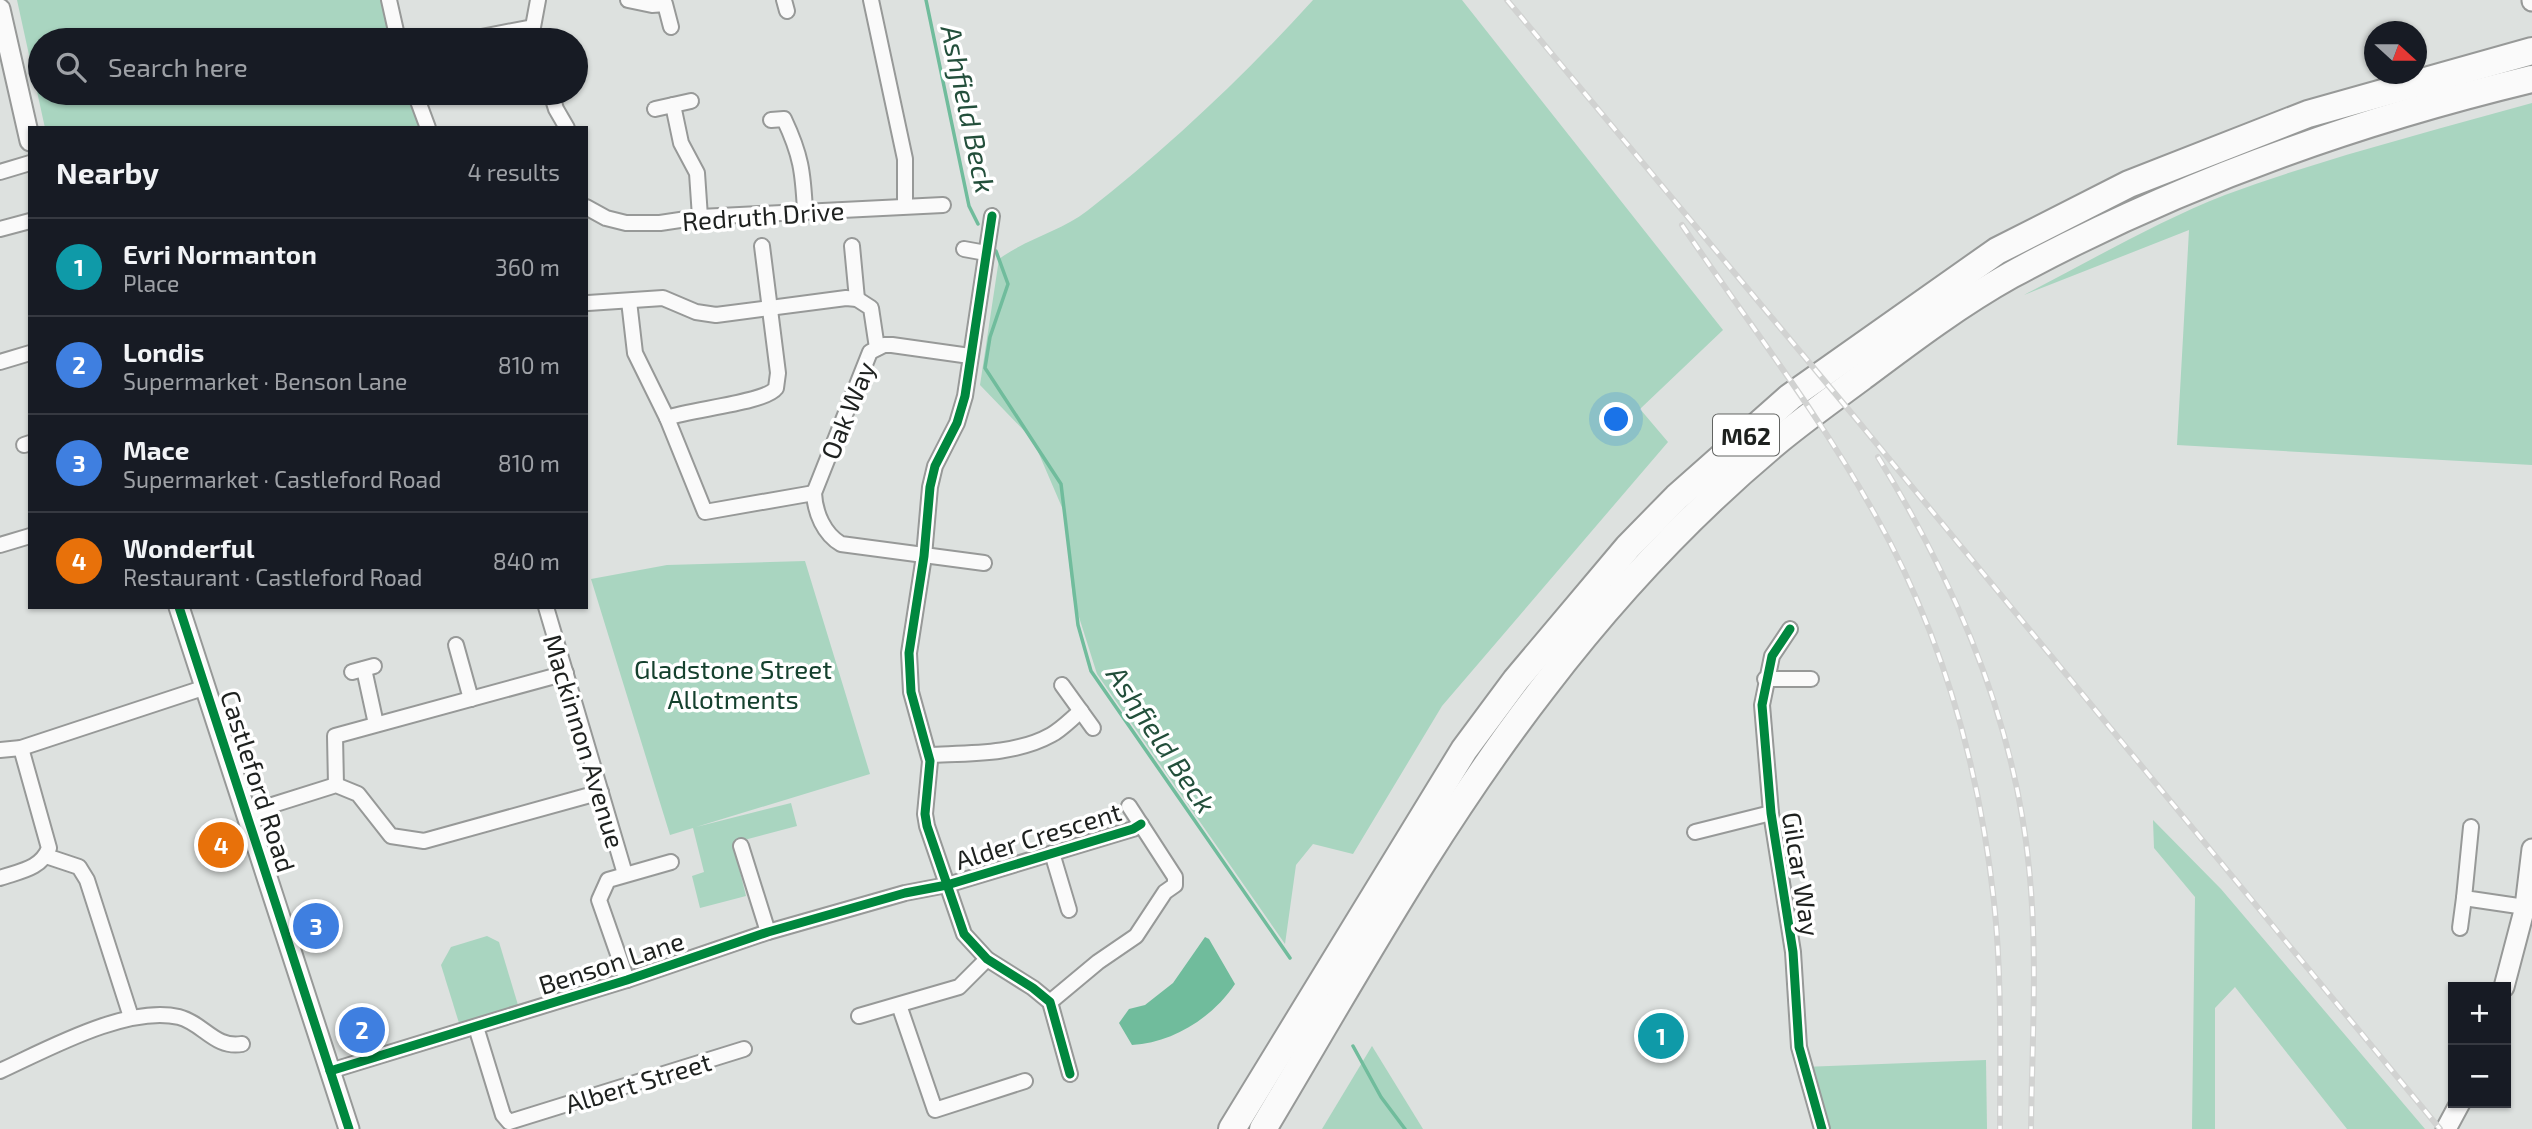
<!DOCTYPE html>
<html lang="en">
<head>
<meta charset="utf-8">
<style>
	body { margin:0; font-family:"Exo 2",sans-serif; background:#20242c; color:#f1f3f6 }
	.controls { position:absolute; right:21px; bottom:21px; display:grid; overflow:hidden; border-radius:0px; box-shadow:0 2px 5px #0004 }
	.controls button { width:63px; height:63px; display:grid; place-items:center; padding:0; border:0; border-bottom:2px solid #363941; background:#171b24; color:#f1f3f6; font:35px sans-serif }
	.compass { position:absolute; left:2364px; top:21px; width:63px; height:63px; border-radius:50%; background:#171b24; box-shadow:0 2px 5px #0004; rotate:111deg }
	.you { position:absolute; left:1617px; top:420px; width:24px; height:24px; margin:-18px; border:5px solid #fff; border-radius:50%; background:#1a73e8; box-shadow:0 0 0 10px #1a73e833 }
	.badge { display:grid; place-items:center; width:46px; height:46px; border-radius:50%; background:#0f766e; color:#fff; font-size:23px; font-weight:700 }
	.pin { position:absolute; translate:-50% -50%; border:4px solid #fff; box-shadow:0 2px 7px #0006 }
	.list { margin:0; padding:0; list-style:none }
	h2 { display:flex; justify-content:space-between; align-items:center; height:91px; margin:0; padding:0 28px; font-size:30px }
	h2 small { font-size:23px; font-weight:400; color:#9ea1a6 }
	.list li { display:grid; grid-template-columns:46px 1fr auto; gap:21px; align-items:center; box-sizing:border-box; height:98px; padding:0 28px; border-top:2px solid #363941 }
	.list b { display:block; font-size:26px; white-space:nowrap }
	.list p { margin:0; font-size:23px; white-space:nowrap; color:#9ea1a6 }
	.list em { font-size:23px; font-style:normal; color:#9ea1a6 }
	.icon { flex:none; width:38px; height:38px; fill:none; stroke:currentColor; stroke-width:2; stroke-linecap:round; stroke-linejoin:round }
	.map { position:relative; flex:none; width:2532px; height:1129px; overflow:hidden }
	.search { position:absolute; background:#171b24; box-shadow:0 2px 5px #0004; left:28px; top:28px; width:560px; height:77px; display:flex; align-items:center; gap:18px; box-sizing:border-box; padding:0 24px; border-radius:38px; color:#9ea1a6; font-size:26px }
	.panel { position:absolute; background:#171b24; box-shadow:0 2px 5px #0004; left:28px; top:126px; width:560px; height:483px; border-radius:0px }
	.map>svg:first-child { display:block }
	.green { fill:#a9d5c0 }
	.water { fill:#70bc9c }
	.lines { fill:none; stroke-linecap:round; stroke-linejoin:round }
	.stream { stroke:#70bc9c; stroke-width:3.5 }
	.street-casing { stroke:#979998; stroke-width:18 }
	.secondary-casing { stroke:#979998; stroke-width:23 }
	.highway-casing { stroke:#979998; stroke-width:30 }
	.street { stroke:#fafafa; stroke-width:14 }
	.secondary { stroke:#fafafa; stroke-width:19 }
	.highway { stroke:#fafafa; stroke-width:26 }
	.rail-casing { stroke:#d1d2d1; stroke-width:6 }
	.rail { stroke:#fff; stroke-width:3.5; stroke-dasharray:10; stroke-linecap:butt }
	.cycleway-casing { stroke:#fff; stroke-width:13 }
	.cycleway { stroke:#00873e; stroke-width:9 }
	.labels { text-anchor:middle; dominant-baseline:central; stroke-width:7; stroke-linejoin:round; paint-order:stroke }
	.shield { fill:#fff; stroke:#626462; stroke-width:2 }
	.shield-label { font-size:24px; font-weight:bold; fill:#1e211f }
	.street-label { font-size:26px; fill:#1e211f; stroke:#fff }
	.park-label { font-size:26px; fill:#15412e; stroke:#fff }
	.water-label { font-size:28px; font-style:italic; fill:#234f3b; stroke:#fff }
</style>
</head>
<body>
<div class="map">
<svg width="2532" height="1129" viewBox="0 0 2532 1129">
	<rect width="100%" height="100%" fill="#dde1df"/>
	<g class="green">
		<polygon points="17,0 383,0 392,40 40,40 40,93 410,93 423,128 45,128"/>
		<path d="M 1313,0 L 1462,0 L 1723,330 L 1640,409 L 1668,442 L 1442,706 L 1353,854 L 1313,844 L 1296,865 L 1285,944 L 1097,674 L 1073,598 L 1064,512 L 1033,440 L 980,385 L 999,259 C 1026,239 1061,231 1087,211 C 1167,149 1246,74 1313,0 Z"/>
		<path d="M 2532,103 L 2532,465 L 2177,445 L 2189,230 L 2024,295 C 2090,261 2156,222 2225,195 C 2325,158 2429,132 2532,103 Z"/>
		<polygon points="805,561 870,774 696,827 791,803 797,826 733,843 746,896 700,908 692,876 704,872 693,828 670,835 591,579 667,565"/>
		<polygon points="2153,820 2221,889 2425,1129 2347,1129 2235,987 2215,1008 2215,1129 2192,1129 2195,897 2154,848"/>
		<polygon points="487,936 499,942 518,1005 459,1023 441,965 451,947"/>
		<polygon points="1372,1046 1423,1129 1322,1129"/>
		<polygon points="1986,1060 1987,1129 1822,1129 1803,1067"/>
	</g>
	<path class="water" d="M 1205,937 L 1209,939 L 1235,984 C 1213,1017 1173,1043 1132,1045 L 1119,1023 L 1129,1009 L 1145,1005 L 1173,983 Z"/>
	<g class="lines">
		<g class="stream">
			<polyline points="926,0 969,206 978,224"/>
			<polyline points="996,251 1008,284 990,337 985,368 1061,484 1078,625 1091,671 1290,958"/>
			<polyline points="1353,1046 1381,1097 1405,1129"/>
		</g>
		<defs>
			<g id="street">
				<polyline points="389,0 398,40"/>
				<polyline points="628,0 652,5 665,4 671,27"/>
				<polyline points="784,0 787,11"/>
				<polyline points="871,0 905,159 905,206"/>
				<polyline points="466,40 533,27 538,0"/>
				<polyline points="415,93 428,128"/>
				<polyline points="551,93 556,109 567,128"/>
				<polyline points="673,105 681,143 697,173 700,217"/>
				<polyline points="655,109 691,101"/>
				<path d="M 771,120 L 784,119 C 801,155 803,172 805,211"/>
				<polyline points="0,172 30,163"/>
				<polyline points="586,207 606,218 626,223 660,223 700,217 943,205"/>
				<polyline points="992,216 965,396 957,423 935,466 930,487 924,556 909,653 911,692 930,761 925,814 927,826 964,934 987,959 1033,988 1050,1002 1070,1074"/>
				<polyline points="0,229 30,221"/>
				<polyline points="852,246 857,299"/>
				<polyline points="964,249 986,253"/>
				<polyline points="629,301 635,353 667,418 705,512 814,493"/>
				<polyline points="588,303 663,298 696,312 716,315 846,298 857,299 871,308 877,348"/>
				<path d="M 970,356 L 892,345 L 884,345 L 870,352 L 814,493 C 815,513 824,534 841,544 L 984,563"/>
				<polyline points="0,362 30,353"/>
				<path d="M 667,418 C 691,409 765,403 776,388 L 778,373 L 762,246"/>
				<polyline points="24,445 30,443"/>
				<polyline points="0,545 30,536"/>
				<polyline points="546,607 625,874"/>
				<polyline points="1790,629 1772,656 1762,705 1771,813 1793,952 1799,1047 1822,1129"/>
				<polyline points="456,645 471,699"/>
				<polyline points="364,669 376,724"/>
				<polyline points="352,672 374,666"/>
				<polyline points="1765,679 1811,679"/>
				<polyline points="1062,685 1093,728"/>
				<polyline points="0,750 21,748 206,687"/>
				<path d="M 929,755 C 968,753 1015,755 1051,735 C 1062,729 1071,719 1081,711"/>
				<polyline points="336,785 335,736 566,673"/>
				<polyline points="247,813 336,785 358,794 391,836 424,841 601,792"/>
				<polyline points="2471,827 2464,898 2525,907"/>
				<polyline points="1695,832 1771,813"/>
				<polyline points="741,846 768,932"/>
				<polyline points="1052,853 1069,910"/>
				<polyline points="46,856 79,867 87,880 131,1017"/>
				<path d="M 0,878 C 20,871 41,869 49,848 L 21,748"/>
				<polyline points="2460,928 2464,898"/>
				<polyline points="627,980 599,900 608,880 671,862"/>
				<polyline points="1050,1002 1098,962 1136,936 1165,892 1175,885 1175,877 1129,806"/>
				<polyline points="899,1005 935,1110 1025,1081"/>
				<polyline points="859,1016 959,987 987,959"/>
				<polyline points="476,1027 503,1115 509,1122 744,1049"/>
				<path d="M 0,1071 C 48,1049 127,1005 179,1017 C 203,1023 215,1049 242,1044"/>
				<polyline points="330,1071 627,980 768,932 905,893 947,885 1133,829 1141,824"/>
			</g>
			<g id="secondary">
				<polyline points="2532,0 2532,1"/>
				<polyline points="0,9 30,141"/>
				<polyline points="179,607 349,1129"/>
				<polyline points="2504,987 2525,907 2532,849"/>
				<polyline points="2446,1129 2460,1103"/>
			</g>
			<g id="highway">
				<polyline points="1232,1129 1464,750 1516,680 1628,547 1677,497 1790,397 1997,251 2129,184 2308,114 2532,51"/>
				<path d="M 1263,1129 C 1352,980 1437,825 1544,687 C 1612,598 1693,511 1780,439 C 1807,417 1835,397 1862,377 C 1910,341 1959,304 2011,275 C 2173,187 2353,122 2532,79"/>
			</g>
		</defs>
		<use href="#street" class="street-casing"/>
		<use href="#secondary" class="secondary-casing"/>
		<use href="#highway" class="highway-casing"/>
		<use href="#street" class="street"/>
		<use href="#secondary" class="secondary"/>
		<use href="#highway" class="highway"/>
		<defs>
			<g id="rail">
				<polyline points="1507,0 1853,415 2440,1129"/>
				<path d="M 1682,225 C 1746,320 1817,411 1873,511 C 1941,631 1979,765 1994,902 C 2002,977 2000,1054 2000,1129"/>
				<path d="M 1878,457 C 1955,582 2015,721 2029,868 C 2038,954 2032,1043 2031,1129"/>
			</g>
		</defs>
		<use href="#rail" class="rail-casing"/>
		<use href="#rail" class="rail"/>
		<defs>
			<g id="cycleway">
				<polyline points="992,216 965,396 957,423 935,466 930,487 924,556 909,653 911,692 930,761 925,814 927,826 964,934 987,959 1033,988 1050,1002 1070,1074"/>
				<polyline points="179,607 349,1129"/>
				<polyline points="1790,629 1772,656 1762,705 1771,813 1793,952 1799,1047 1822,1129"/>
				<polyline points="330,1071 627,980 768,932 905,893 947,885 1133,829 1141,824"/>
			</g>
		</defs>
		<use href="#cycleway" class="cycleway-casing"/>
		<use href="#cycleway" class="cycleway"/>
	</g>
	<g class="labels">
		<rect class="shield" x="1713" y="414.5" width="66" height="41" rx="5"/>
		<g class="shield-label">
			<text x="1746" y="435">M62</text>
		</g>
		<g class="street-label">
			<text transform="translate(763 215) rotate(-4)">Redruth Drive</text>
			<text transform="translate(847 410) rotate(-68)">Oak Way</text>
			<text transform="translate(585 741) rotate(73)">Mackinnon Avenue</text>
			<text transform="translate(259 781) rotate(72)">Castleford Road</text>
			<text transform="translate(1038 835) rotate(-17)">Alder Crescent</text>
			<text transform="translate(1802 874) rotate(81)">Gilcar Way</text>
			<text transform="translate(611 962) rotate(-18)">Benson Lane</text>
			<text transform="translate(638 1082) rotate(-17)">Albert Street</text>
		</g>
		<g class="park-label">
			<text x="733" y="668">Gladstone Street<tspan x="733" dy="30">Allotments</tspan></text>
		</g>
		<g class="water-label">
			<text transform="translate(969 109) rotate(78)">Ashfield Beck</text>
			<text transform="translate(1162 739) rotate(56)">Ashfield Beck</text>
		</g>
	</g>
</svg>
<div class="controls">
<button>+</button>
<button>−</button>
</div>
<svg class="compass" viewBox="-18 -18 36 36"><path d="M0-13l5 13h-10z" fill="#e53935"/><path d="M0 13l5-13h-10z" fill="#9ea1a6"/></svg>
<div class="you"></div>
<div class="pin badge" style="left:1661px;top:1036px;background:#0f9aa8">1</div>
<div class="pin badge" style="left:362px;top:1030px;background:#3f7fe0">2</div>
<div class="pin badge" style="left:316px;top:926px;background:#3f7fe0">3</div>
<div class="pin badge" style="left:221px;top:845px;background:#e8710a">4</div>
<div class="search"><svg class="icon" aria-label="search" viewBox="0 0 24 24"><circle cx="10" cy="10" r="6"/><path d="M15 15l6 6"/></svg>Search here</div>
<section class="panel">
<h2>Nearby<small>4 results</small></h2>
<ul class="list">
<li><span class="badge" style="background:#0f9aa8">1</span><div><b>Evri Normanton</b><p>Place</p></div><em>360 m</em></li>
<li><span class="badge" style="background:#3f7fe0">2</span><div><b>Londis</b><p>Supermarket · Benson Lane</p></div><em>810 m</em></li>
<li><span class="badge" style="background:#3f7fe0">3</span><div><b>Mace</b><p>Supermarket · Castleford Road</p></div><em>810 m</em></li>
<li><span class="badge" style="background:#e8710a">4</span><div><b>Wonderful</b><p>Restaurant · Castleford Road</p></div><em>840 m</em></li>
</ul>
</section>
</div>
</body>
</html>
